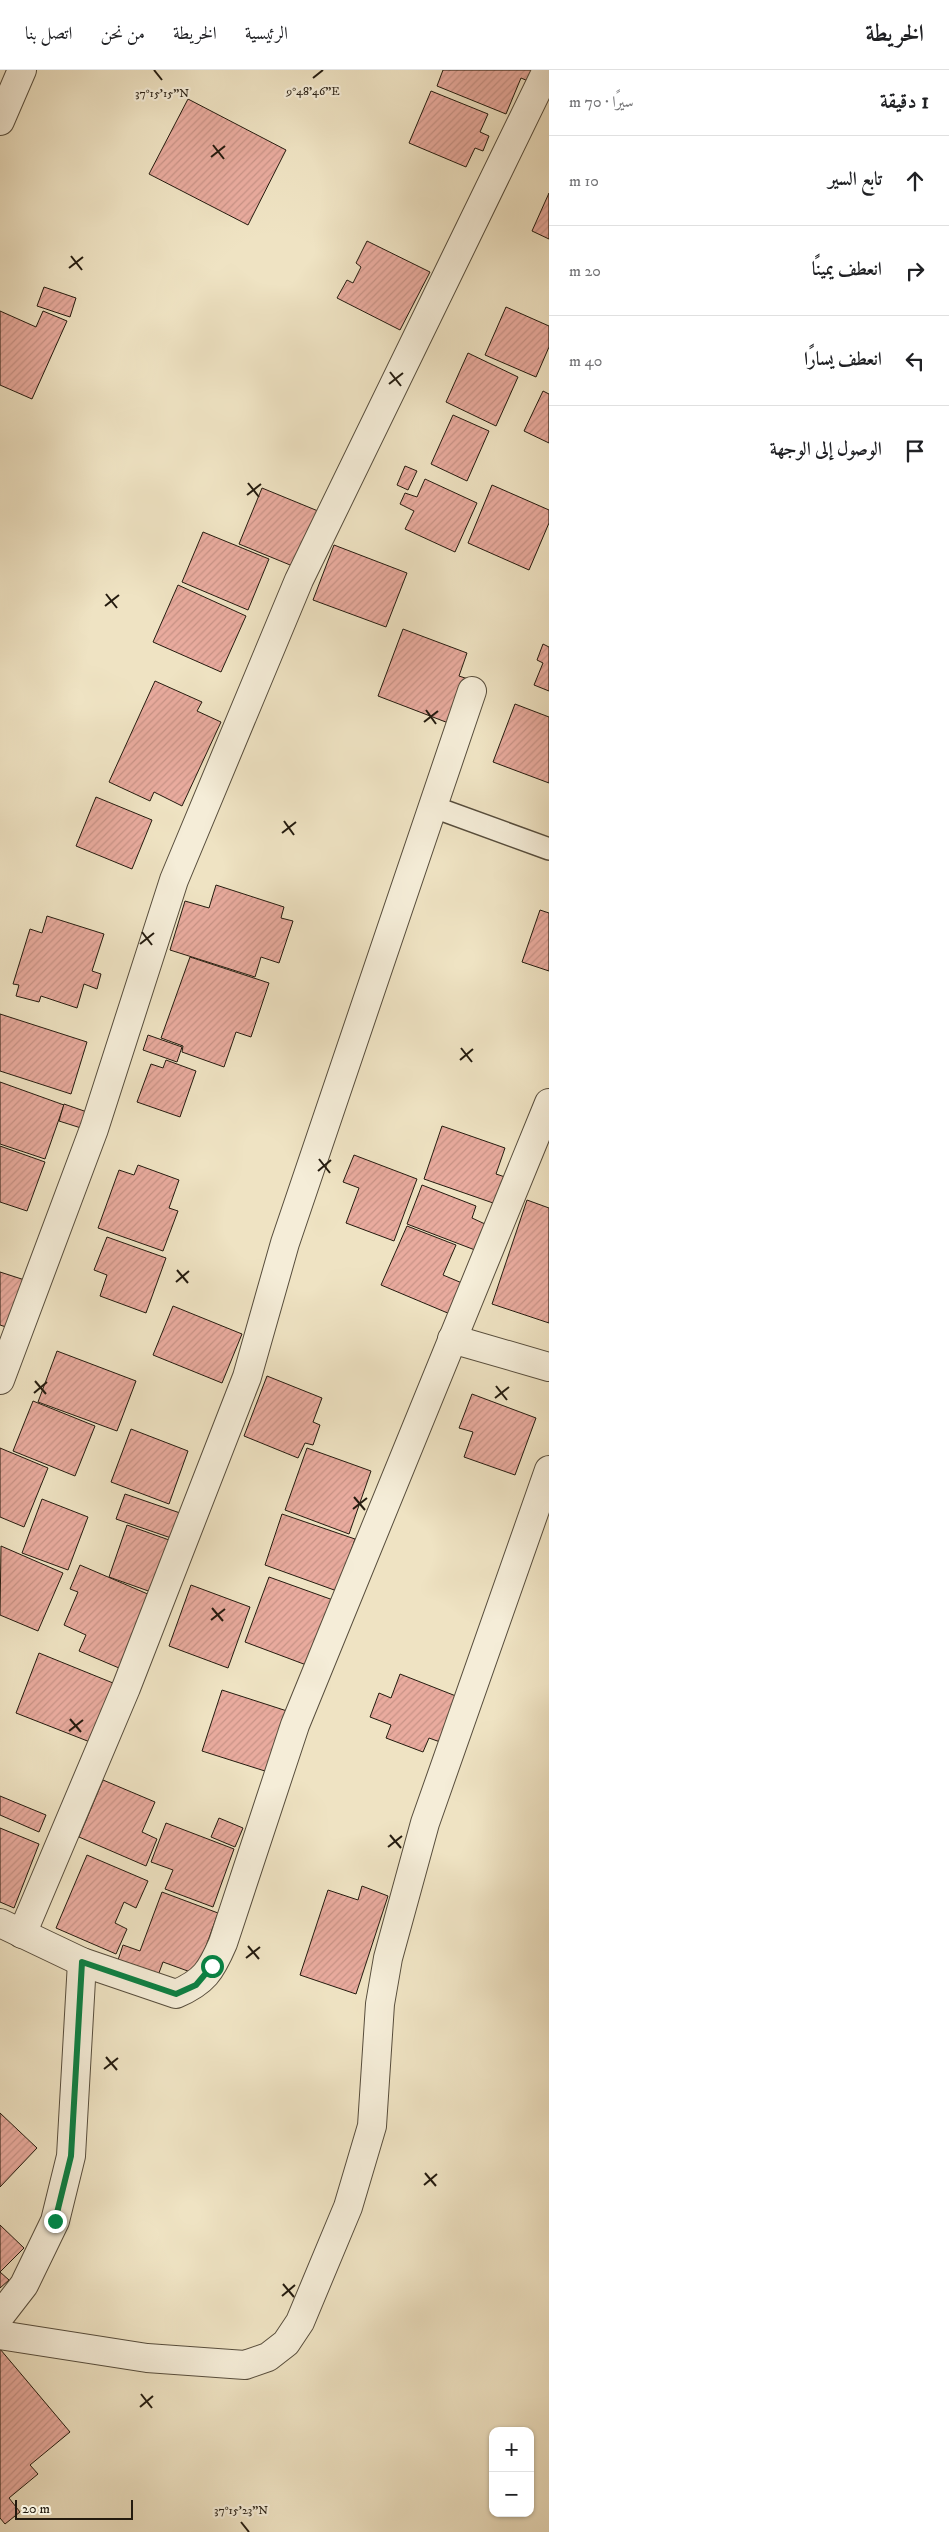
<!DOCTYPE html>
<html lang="ar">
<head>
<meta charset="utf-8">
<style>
	body { margin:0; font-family:"IM FELL DW Pica",Amiri,serif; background:#f6f6f6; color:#202124; direction:rtl }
	.controls { position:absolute; right:15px; bottom:15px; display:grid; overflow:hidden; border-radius:10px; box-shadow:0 1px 4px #0004 }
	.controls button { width:45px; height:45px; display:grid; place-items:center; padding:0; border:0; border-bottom:1px solid #e0e0e0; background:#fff; color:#202124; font:25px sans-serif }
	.scale { position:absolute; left:15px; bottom:12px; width:118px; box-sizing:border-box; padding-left:5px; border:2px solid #241b0f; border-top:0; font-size:14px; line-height:18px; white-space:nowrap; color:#241b0f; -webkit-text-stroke:4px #f5edd8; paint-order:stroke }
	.stop { position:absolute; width:15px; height:15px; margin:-11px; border:4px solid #0b8043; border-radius:50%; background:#fff }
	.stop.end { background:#0b8043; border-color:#fff; box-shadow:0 1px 5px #0008 }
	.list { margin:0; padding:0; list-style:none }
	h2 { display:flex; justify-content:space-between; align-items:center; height:65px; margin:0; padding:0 20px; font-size:21px }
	h2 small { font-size:16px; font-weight:400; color:#757577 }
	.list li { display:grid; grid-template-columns:32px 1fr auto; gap:15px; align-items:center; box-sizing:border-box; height:90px; padding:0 20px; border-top:1px solid #e0e0e0 }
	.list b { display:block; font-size:19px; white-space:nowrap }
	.list em { font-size:16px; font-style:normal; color:#757577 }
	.icon { flex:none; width:28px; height:28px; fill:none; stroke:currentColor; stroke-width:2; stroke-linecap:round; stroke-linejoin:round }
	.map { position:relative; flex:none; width:549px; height:2462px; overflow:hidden; direction:ltr }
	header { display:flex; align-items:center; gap:30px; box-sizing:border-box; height:70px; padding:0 25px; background:#fff; border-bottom:1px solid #e0e0e0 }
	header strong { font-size:24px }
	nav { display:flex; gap:28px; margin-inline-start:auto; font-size:18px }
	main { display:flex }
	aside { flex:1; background:#fff }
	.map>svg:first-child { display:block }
	.building { fill:url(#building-hatch); stroke:#241b0f }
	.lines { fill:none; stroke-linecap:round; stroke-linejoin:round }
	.lane-casing { stroke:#574d3c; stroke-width:24 }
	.street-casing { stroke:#574d3c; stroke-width:30 }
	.lane { stroke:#f5edd8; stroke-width:21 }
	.street { stroke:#f5edd8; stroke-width:28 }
	.route { stroke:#0b8043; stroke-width:6 }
	.ticks { fill:none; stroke:#241b0f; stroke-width:2 }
	.ticks-label { font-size:12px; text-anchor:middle; fill:#241b0f; stroke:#f5edd8; stroke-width:4.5; stroke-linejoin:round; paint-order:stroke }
</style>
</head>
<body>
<header>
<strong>الخريطة</strong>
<nav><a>الرئيسية</a><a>الخريطة</a><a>من نحن</a><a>اتصل بنا</a></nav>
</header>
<main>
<aside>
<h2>1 دقيقة<small>سيرًا · 70 m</small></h2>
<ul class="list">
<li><svg class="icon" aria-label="ahead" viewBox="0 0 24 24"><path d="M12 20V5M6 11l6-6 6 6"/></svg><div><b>تابع السير</b></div><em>10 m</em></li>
<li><svg class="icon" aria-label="right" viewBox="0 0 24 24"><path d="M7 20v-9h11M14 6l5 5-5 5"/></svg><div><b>انعطف يمينًا</b></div><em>20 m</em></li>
<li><svg class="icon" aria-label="left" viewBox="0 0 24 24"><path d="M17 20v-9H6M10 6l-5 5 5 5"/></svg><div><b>انعطف يسارًا</b></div><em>40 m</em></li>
<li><svg class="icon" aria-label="arrive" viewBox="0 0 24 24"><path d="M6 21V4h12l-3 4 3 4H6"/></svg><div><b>الوصول إلى الوجهة</b></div></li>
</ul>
</aside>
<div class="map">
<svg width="549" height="2462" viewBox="0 0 549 2462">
	<defs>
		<pattern id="building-hatch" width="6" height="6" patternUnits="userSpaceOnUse" patternTransform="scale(1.25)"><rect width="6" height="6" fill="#e9ab9e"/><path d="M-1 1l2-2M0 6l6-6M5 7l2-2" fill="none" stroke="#c89387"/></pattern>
	</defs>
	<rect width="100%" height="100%" fill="#efe3c3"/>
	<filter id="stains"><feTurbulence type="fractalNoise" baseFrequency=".004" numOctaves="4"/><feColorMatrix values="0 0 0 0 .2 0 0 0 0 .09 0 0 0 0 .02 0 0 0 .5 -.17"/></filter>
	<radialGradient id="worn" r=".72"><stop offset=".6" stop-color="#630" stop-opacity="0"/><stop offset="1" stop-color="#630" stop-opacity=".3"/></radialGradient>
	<g class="building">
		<polygon points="443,0 533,0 528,11 521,8 506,44 437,16"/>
		<polygon points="431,21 488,44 480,62 489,66 483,81 475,78 466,97 409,73"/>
		<polygon points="188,29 286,80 248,155 149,104"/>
		<polygon points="549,123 549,169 532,161"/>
		<polygon points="367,171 430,202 400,260 337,228 347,210 353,213 361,197 356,193"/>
		<polygon points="44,217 76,228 70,247 37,236"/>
		<polygon points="506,237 549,256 549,277 536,307 485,285"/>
		<polygon points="0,241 36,257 43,241 67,251 32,329 0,315"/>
		<polygon points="468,283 518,307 496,356 446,332"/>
		<polygon points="543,321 549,324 549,373 524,361"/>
		<polygon points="453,345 489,361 467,411 431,394"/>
		<polygon points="405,396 417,401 408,420 397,415"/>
		<polygon points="425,409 477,433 455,482 405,459 414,441 400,434 405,423 417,427"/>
		<polygon points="492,415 549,440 549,453 529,500 468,473"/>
		<polygon points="262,418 318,441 295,497 239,474"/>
		<polygon points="203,462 269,489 248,540 182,512"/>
		<polygon points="334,475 407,503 386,557 313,530"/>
		<polygon points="178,515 246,546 221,602 153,572"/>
		<polygon points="403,559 467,583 459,606 468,609 451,654 378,626"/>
		<polygon points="543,574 549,577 549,621 534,615 543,593 537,590"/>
		<polygon points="155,611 202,632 197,641 221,652 182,736 154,722 150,731 109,712"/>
		<polygon points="515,634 549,647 549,713 493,692"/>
		<polygon points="96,727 152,750 132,799 76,776"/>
		<polygon points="216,815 284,837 281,848 293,851 279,893 261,887 255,907 170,880 185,831 209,838"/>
		<polygon points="540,840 549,843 549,901 522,892"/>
		<polygon points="47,846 104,864 92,901 101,904 97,919 84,914 77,938 41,926 39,932 16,926 19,915 13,914 30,859 42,863"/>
		<polygon points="190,887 269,913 251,967 236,962 224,997 182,982 183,976 161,968"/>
		<polygon points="0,944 87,972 71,1024 0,1001"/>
		<polygon points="148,965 182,977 177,992 143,980"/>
		<polygon points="166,990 196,1001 180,1047 137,1032 151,994 163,998"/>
		<polygon points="0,1012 64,1035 45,1089 0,1074"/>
		<polygon points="64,1034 87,1042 81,1058 59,1051"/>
		<polygon points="442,1056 505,1078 496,1104 505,1107 496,1134 424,1109"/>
		<polygon points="0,1076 45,1092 27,1141 0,1132"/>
		<polygon points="354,1085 417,1109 394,1171 346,1153 359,1118 343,1112"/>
		<polygon points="138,1095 179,1110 169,1138 178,1141 163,1181 98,1158 119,1100 134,1105"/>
		<polygon points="422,1115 476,1136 472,1148 485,1154 475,1180 407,1154"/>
		<polygon points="527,1130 549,1138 549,1253 492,1234"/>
		<polygon points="407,1156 456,1175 443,1205 462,1213 450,1244 381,1215"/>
		<polygon points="107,1167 166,1188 146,1243 100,1226 107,1205 94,1200"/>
		<polygon points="0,1202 34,1213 18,1261 0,1255"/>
		<polygon points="173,1236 242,1264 222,1313 153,1285"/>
		<polygon points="57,1281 136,1311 117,1361 38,1332"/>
		<polygon points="267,1306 322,1328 313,1352 320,1355 313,1375 305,1373 298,1388 244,1366"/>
		<polygon points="472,1324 536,1348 515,1405 464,1387 473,1362 459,1358"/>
		<polygon points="33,1331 95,1356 75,1406 13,1381"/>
		<polygon points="131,1359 188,1381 169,1434 111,1412"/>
		<polygon points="0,1378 48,1398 24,1457 0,1447"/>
		<polygon points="307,1378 371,1401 349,1464 285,1440"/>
		<polygon points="125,1424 183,1444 174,1469 116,1449"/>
		<polygon points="42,1429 88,1447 68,1500 22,1483"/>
		<polygon points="282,1444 355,1469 337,1521 265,1495"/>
		<polygon points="127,1455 172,1471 154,1523 109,1507"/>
		<polygon points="1,1476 63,1503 38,1561 0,1545"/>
		<polygon points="80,1495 150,1525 119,1598 79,1581 86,1565 64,1555 78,1522 70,1519"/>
		<polygon points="269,1507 333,1530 309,1596 245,1572"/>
		<polygon points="191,1515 250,1537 228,1598 169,1576"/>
		<polygon points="39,1583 113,1613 90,1672 16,1643"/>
		<polygon points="400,1604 461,1628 443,1673 429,1668 423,1682 386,1668 391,1655 370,1647 379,1623 391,1628"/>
		<polygon points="222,1620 287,1641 268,1702 202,1681"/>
		<polygon points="103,1710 155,1732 142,1762 157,1769 146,1796 79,1767"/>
		<polygon points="0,1726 46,1745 39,1762 0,1745"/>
		<polygon points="219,1748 243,1758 235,1777 211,1767"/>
		<polygon points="166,1753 234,1779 213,1837 165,1819 173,1800 151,1792"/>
		<polygon points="0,1758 39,1774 14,1838 0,1832"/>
		<polygon points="87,1785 148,1811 136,1838 124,1832 115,1853 127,1859 116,1884 56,1858"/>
		<polygon points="362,1816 388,1826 356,1924 300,1905 328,1820 358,1830"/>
		<polygon points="162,1822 218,1843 196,1904 163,1892 156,1911 116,1896 123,1875 140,1881"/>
		<polygon points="0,2043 37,2078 0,2117"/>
		<polygon points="0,2155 24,2178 0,2202 9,2210 0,2218"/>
		<polygon points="0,2279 70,2362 30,2395 38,2404 9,2428 20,2442 5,2454 0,2448"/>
	</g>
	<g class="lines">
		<defs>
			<polyline id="lane" points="431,736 549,779"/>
			<g id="street">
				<polyline points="0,51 22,0"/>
				<polyline points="452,1269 549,1297"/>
				<polyline points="0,1310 94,1059 174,810 299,510 547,0"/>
				<path d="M 0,1853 L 82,1892 L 176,1924 C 204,1912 211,1901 223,1873 L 295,1655 L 549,1033"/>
				<polyline points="22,1864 126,1618 247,1307 285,1173 472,621"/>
				<polyline points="0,2246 24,2215 55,2151 71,2086 82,1892"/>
				<polyline points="0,2265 147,2288 245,2295 268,2287 286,2273 300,2252 348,2137 372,2056 380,1934 388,1888 425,1753 549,1400"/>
			</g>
		</defs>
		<use href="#lane" class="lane-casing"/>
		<use href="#street" class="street-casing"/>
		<use href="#lane" class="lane"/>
		<use href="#street" class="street"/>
	</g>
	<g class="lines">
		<polyline class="route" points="55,2151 71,2086 82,1892 176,1924 196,1915 212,1896"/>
	</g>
	<path class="ticks" d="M 154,0 L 162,10M 313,8 L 323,0M 213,75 L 224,89M 211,87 L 225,76M 71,186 L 82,200M 69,198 L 83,187M 390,302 L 401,316M 389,314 L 403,303M 248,413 L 259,427M 247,425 L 261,414M 106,524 L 117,538M 105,536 L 119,525M 426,640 L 436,654M 424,652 L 438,641M 284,751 L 294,765M 282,763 L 296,752M 142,862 L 152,875M 140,874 L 154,863M 461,978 L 472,992M 460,990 L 473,979M 319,1089 L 330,1103M 318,1101 L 331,1090M 177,1200 L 188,1213M 176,1212 L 189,1201M 35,1311 L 46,1324M 496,1316 L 507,1330M 34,1323 L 47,1312M 495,1328 L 509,1317M 354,1427 L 365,1440M 353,1439 L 367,1428M 212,1538 L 223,1551M 211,1550 L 225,1539M 70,1649 L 81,1662M 69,1661 L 83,1650M 390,1765 L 401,1778M 388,1777 L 402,1766M 248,1876 L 259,1889M 246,1888 L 260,1877M 106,1987 L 117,2000M 104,1999 L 118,1988M 425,2103 L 436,2116M 424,2115 L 437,2104M 283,2214 L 294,2227M 282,2226 L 295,2215M 141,2324 L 152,2338M 140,2337 L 153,2326M 241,2452 L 249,2462"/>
	<g class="ticks-label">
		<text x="313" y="25">9°48'46"E</text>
		<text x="162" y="27">37°15'15"N</text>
		<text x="241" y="2444">37°15'23"N</text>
	</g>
	<rect width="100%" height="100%" filter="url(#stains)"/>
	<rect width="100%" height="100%" fill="url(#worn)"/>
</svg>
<div class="controls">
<button>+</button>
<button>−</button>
</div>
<div class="scale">20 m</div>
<div class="stop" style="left:212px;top:1896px"></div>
<div class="stop end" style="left:55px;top:2151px"></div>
</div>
</main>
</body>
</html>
